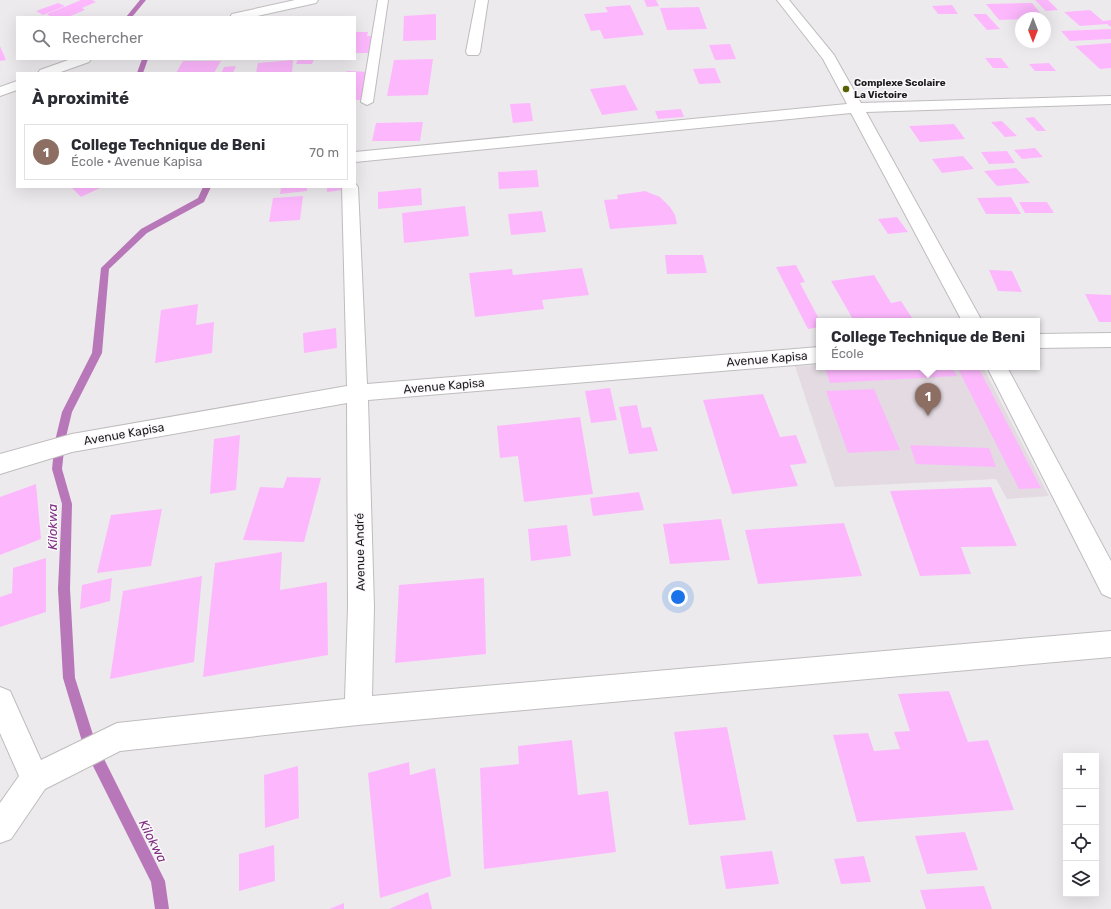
<!DOCTYPE html>
<html lang="fr">
<head>
<meta charset="utf-8">
<style>
	body { margin:0; font-family:Rubik,sans-serif; background:#f7f7f7; color:#2b2b33 }
	.controls { position:absolute; right:12px; bottom:12px; display:grid; overflow:hidden; border-radius:0px; box-shadow:0 4px 16px #0002 }
	.controls button { width:36px; height:36px; display:grid; place-items:center; padding:0; border:0; border-bottom:1px solid #e1e1e2; background:#fff; color:#2b2b33; font:20px sans-serif }
	.compass { position:absolute; left:1015px; top:12px; width:36px; height:36px; border-radius:50%; background:#fff; box-shadow:0 4px 16px #0002; rotate:180deg }
	.you { position:absolute; left:678px; top:597px; width:14px; height:14px; margin:-10px; border:3px solid #fff; border-radius:50%; background:#1a73e8; box-shadow:0 0 0 6px #1a73e833 }
	.badge { display:grid; place-items:center; width:26px; height:26px; border-radius:50%; background:#576100; color:#fff; font-size:13px; font-weight:700 }
	.pin { position:absolute; translate:-50% -33px; filter:drop-shadow(0 1px 2px #0008) }
	.pin::after { content:''; position:absolute; top:21px; width:14px; height:12px; background:inherit; clip-path:polygon(0 0,100% 0,50% 100%) }
	.popup { position:absolute; left:816px; top:318px; width:224px; height:52px; box-sizing:border-box; display:grid; place-content:center; border-radius:0px; background:#fff; filter:drop-shadow(0 1px 3px #0005); font-size:13px; white-space:nowrap; color:#7c7c81 }
	.popup b { font-size:15px; color:#2b2b33 }
	.popup::after { content:''; position:absolute; left:50%; top:100%; margin-left:-8px; border:8px solid transparent; border-top-color:#fff }
	.list { margin:0; padding:0; list-style:none }
	h2 { display:flex; justify-content:space-between; align-items:center; height:52px; margin:0; padding:0 16px; font-size:17px }
	h2 small { font-size:13px; font-weight:400; color:#7c7c81 }
	.list li { display:grid; grid-template-columns:26px 1fr auto; gap:12px; align-items:center; box-sizing:border-box; height:56px; margin:0 8px 8px; padding:0 8px; border:1px solid #e1e1e2; border-radius:0px }
	.list b { display:block; font-size:15px; white-space:nowrap }
	.list p { margin:0; font-size:13px; white-space:nowrap; color:#7c7c81 }
	.list em { font-size:13px; font-style:normal; color:#7c7c81 }
	.icon { flex:none; width:22px; height:22px; fill:none; stroke:currentColor; stroke-width:2; stroke-linecap:round; stroke-linejoin:round }
	.map { position:relative; flex:none; width:1111px; height:909px; overflow:hidden }
	.search { position:absolute; background:#fff; box-shadow:0 4px 16px #0002; left:16px; top:16px; width:340px; height:44px; display:flex; align-items:center; gap:10px; box-sizing:border-box; padding:0 14px; border-radius:0px; color:#7c7c81; font-size:15px }
	.panel { position:absolute; background:#fff; box-shadow:0 4px 16px #0002; left:16px; top:72px; width:340px; height:116px; border-radius:0px }
	.map>svg:first-child { display:block }
	.built { fill:#e3dae2 }
	.lines { fill:none; stroke-linecap:round; stroke-linejoin:round }
	.stream { fill:#b877b8; fill-rule:evenodd }
	.building { fill:#fdb8fd }
	.service-casing { stroke:#bfbcbe; stroke-width:2 }
	.minor-casing { stroke:#bfbcbe; stroke-width:2 }
	.service { fill:#fff; fill-rule:evenodd }
	.minor { fill:#fff; fill-rule:evenodd }
	.poi-dot { fill:#576100; stroke:#fbf8fb; stroke-width:1.5 }
	.labels { text-anchor:middle; dominant-baseline:central; stroke-width:3; stroke-linejoin:round; paint-order:stroke }
	.far-poi-label { font-size:10px; font-weight:bold; fill:#1d1c1d; stroke:#fbf8fb; text-anchor:start }
	.street-label { font-size:12px; fill:#1d1c1d; stroke:#fbf8fb }
	.water-label { font-size:13px; font-style:italic; fill:#7f3182; stroke:#fbf8fb }
</style>
</head>
<body>
<div class="map">
<svg width="1111" height="909" viewBox="0 0 1111 909">
	<rect width="100%" height="100%" fill="#edeaed"/>
	<polygon class="built" points="819,365 819,367 983,367 1049,496 1007,499 996,479 835,487 795,366"/>
	<g class="lines">
		<g class="stream">
			<polygon points="140,0 146,0 132,17 126,17"/>
			<polygon points="142,59 148,59 143,73 137,73"/>
			<polygon points="203,187 211,187 204,202 147,233 109,269 102,353 72,412 65,441 62,469 72,504 70,589 75,678 95,741 165,881 169,909 155,909 151,882 84,748 63,678 58,589 62,504 52,469 55,441 62,412 92,353 101,268 141,229 198,198"/>
		</g>
	</g>
	<g class="building">
		<polygon points="81,0 92,0 96,2 82,8 85,10 68,17 51,17 47,14"/>
		<polygon points="644,0 656,0 659,6 647,7"/>
		<polygon points="1035,0 1048,0 1058,10 1046,11"/>
		<polygon points="58,3 65,6 43,15 36,11"/>
		<polygon points="1032,3 1044,18 999,20 986,4"/>
		<polygon points="630,5 644,35 604,39 600,30 591,31 584,14 608,12 605,7"/>
		<polygon points="952,5 958,14 938,14 932,6"/>
		<polygon points="699,7 707,29 667,30 660,8"/>
		<polygon points="1090,10 1103,21 1111,20 1111,27 1107,24 1080,26 1064,12"/>
		<polygon points="436,14 436,40 403,41 404,16"/>
		<polygon points="973,14 986,14 1000,29 987,30"/>
		<polygon points="1110,29 1111,30 1111,39 1070,41 1061,31"/>
		<polygon points="355,32 368,32 367,36 376,36 372,53 355,53"/>
		<polygon points="1111,43 1111,68 1100,69 1075,46"/>
		<polygon points="730,44 736,59 715,60 709,45"/>
		<polygon points="0,46 6,60 0,61"/>
		<polygon points="985,58 1001,58 1009,68 993,68"/>
		<polygon points="298,59 314,59 312,64 296,64"/>
		<polygon points="433,59 428,95 387,96 394,60"/>
		<polygon points="293,60 292,73 256,73 258,63"/>
		<polygon points="183,61 221,61 214,73 176,73"/>
		<polygon points="1049,63 1056,71 1035,71 1029,64"/>
		<polygon points="236,66 233,73 221,73 224,67"/>
		<polygon points="715,68 721,83 699,84 693,69"/>
		<polygon points="347,71 372,72 361,100 355,100 355,73 346,73"/>
		<polygon points="625,85 638,110 602,115 590,89"/>
		<polygon points="530,103 533,121 513,123 510,104"/>
		<polygon points="681,109 684,117 658,119 655,111"/>
		<polygon points="1034,117 1046,131 1037,131 1025,118"/>
		<polygon points="1002,121 1017,136 1005,137 991,122"/>
		<polygon points="423,122 420,141 372,141 376,123"/>
		<polygon points="954,124 965,139 920,142 909,126"/>
		<polygon points="1035,148 1043,157 1022,159 1014,150"/>
		<polygon points="1007,151 1015,163 989,164 981,152"/>
		<polygon points="963,156 974,169 942,173 932,159"/>
		<polygon points="1016,168 1030,183 997,186 984,171"/>
		<polygon points="537,170 539,187 499,189 498,172"/>
		<polygon points="71,187 102,187 81,197"/>
		<polygon points="281,187 307,187 307,191 280,194"/>
		<polygon points="327,187 341,187 342,190 327,192"/>
		<polygon points="421,188 422,205 378,209 378,192"/>
		<polygon points="645,191 660,197 670,207 675,215 677,224 610,229 604,200 618,199 617,195"/>
		<polygon points="303,196 300,220 269,222 273,198"/>
		<polygon points="1011,197 1021,214 986,214 977,198"/>
		<polygon points="1019,202 1047,202 1054,213 1025,213"/>
		<polygon points="465,206 469,236 404,243 402,213"/>
		<polygon points="542,211 546,232 511,235 508,214"/>
		<polygon points="897,217 908,232 888,234 878,219"/>
		<polygon points="665,255 703,255 707,273 667,274"/>
		<polygon points="796,265 805,282 800,283 820,321 819,321 819,327 808,329 776,267"/>
		<polygon points="582,268 589,295 542,300 544,309 475,317 469,273 512,269 513,275"/>
		<polygon points="989,270 1012,271 1022,292 998,291"/>
		<polygon points="874,275 891,303 901,301 914,321 854,321 831,281"/>
		<polygon points="1085,294 1111,295 1111,322 1099,322"/>
		<polygon points="198,304 196,325 214,322 212,353 155,363 161,310"/>
		<polygon points="336,328 337,348 304,353 303,333"/>
		<polygon points="849,367 952,367 957,376 830,383 825,368"/>
		<polygon points="957,367 978,367 1041,488 1019,489"/>
		<polygon points="610,388 617,420 591,423 585,391"/>
		<polygon points="874,389 900,450 848,453 826,391"/>
		<polygon points="763,394 780,437 796,435 807,463 790,465 798,486 732,494 703,400"/>
		<polygon points="637,405 642,428 651,427 658,451 629,454 619,407"/>
		<polygon points="580,417 593,494 524,502 518,456 500,458 497,426"/>
		<polygon points="240,435 236,490 210,494 214,439"/>
		<polygon points="910,445 989,448 996,467 916,464"/>
		<polygon points="287,477 321,478 304,542 243,540 260,487 283,488"/>
		<polygon points="36,484 41,539 0,555 0,497"/>
		<polygon points="991,487 1017,546 961,547 971,574 920,576 890,491"/>
		<polygon points="639,492 644,510 593,516 590,498"/>
		<polygon points="162,509 151,566 97,573 111,515"/>
		<polygon points="721,519 730,560 670,564 663,524"/>
		<polygon points="844,523 862,576 758,584 745,530"/>
		<polygon points="567,525 571,556 531,561 528,529"/>
		<polygon points="282,552 280,590 327,582 328,655 203,677 215,563"/>
		<polygon points="46,558 46,612 0,627 0,597 12,593 13,568"/>
		<polygon points="202,576 194,662 110,679 123,591"/>
		<polygon points="112,578 110,601 80,609 82,585"/>
		<polygon points="484,578 486,654 395,663 399,585"/>
		<polygon points="949,691 968,742 988,740 1014,810 857,822 833,735 868,733 874,751 900,749 894,732 910,731 898,694"/>
		<polygon points="727,727 746,820 689,825 674,732"/>
		<polygon points="572,740 578,795 608,791 616,852 484,869 480,768 519,764 518,746"/>
		<polygon points="409,762 410,775 435,768 451,876 380,898 368,773"/>
		<polygon points="298,766 299,818 265,828 264,775"/>
		<polygon points="965,832 978,870 927,874 915,836"/>
		<polygon points="274,845 275,881 239,891 239,854"/>
		<polygon points="772,851 779,884 726,889 720,856"/>
		<polygon points="864,856 871,882 841,884 834,859"/>
		<polygon points="984,886 992,909 926,909 920,890"/>
		<polygon points="428,892 432,909 389,909"/>
		<polygon points="344,903 344,909 329,909"/>
	</g>
	<g class="lines">
		<defs>
			<polygon id="service" points="378,0 388,0 373,102 367,105 361,102"/>
			<g id="minor">
				<polygon points="295,0 318,0 316,3 253,17 230,17 232,14"/>
				<polygon points="476,0 488,0 480,52 478,55 468,55 466,52"/>
				<polygon points="777,0 789,0 834,55 861,103 1111,96 1111,104 866,112 982,321 962,321 851,113 355,162 355,152 847,104 823,59"/>
				<polygon points="71,59 91,59 89,62 58,73 38,73 40,70"/>
				<polygon points="17,81 17,90 0,96 0,87"/>
				<polygon points="355,183 358,187 367,384 819,347 819,363 368,400 374,607 372,696 1111,631 1111,657 358,725 120,751 45,789 11,839 0,843 0,803 19,776 0,733 0,687 10,691 41,760 117,723 345,699 348,607 347,403 72,452 0,474 0,454 72,434 347,386 342,187 355,187"/>
				<polygon points="1111,333 1111,347 1037,348 1037,334"/>
				<polygon points="987,367 1007,367 1111,561 1111,598 1102,594"/>
			</g>
		</defs>
		<use href="#service" class="service-casing"/>
		<use href="#minor" class="minor-casing"/>
		<use href="#service" class="service"/>
		<use href="#minor" class="minor"/>
	</g>
	<circle class="poi-dot" cx="846" cy="89" r="4"/>
	<g class="labels">
		<g class="far-poi-label">
			<text x="854" y="83">Complexe Scolaire<tspan x="854" dy="12">La Victoire</tspan></text>
		</g>
		<g class="street-label">
			<text transform="translate(767 359) rotate(-5)">Avenue Kapisa</text>
			<text transform="translate(444 386) rotate(-5)">Avenue Kapisa</text>
			<text transform="translate(124 434) rotate(-10)">Avenue Kapisa</text>
			<text transform="translate(360 552) rotate(-91)">Avenue André</text>
		</g>
		<g class="water-label">
			<text transform="translate(52 527) rotate(-90)">Kilokwa</text>
			<text transform="translate(153 841) rotate(63)">Kilokwa</text>
		</g>
	</g>
</svg>
<div class="controls">
<button>+</button>
<button>−</button>
<button><svg class="icon" aria-label="locate" viewBox="0 0 24 24"><circle cx="12" cy="12" r="6"/><path d="M12 2v4M12 18v4M2 12h4M18 12h4"/></svg></button>
<button><svg class="icon" aria-label="layers" viewBox="0 0 24 24"><path d="M12 4l9 5-9 5-9-5zM3 14l9 5 9-5"/></svg></button>
</div>
<svg class="compass" viewBox="-18 -18 36 36"><path d="M0-13l5 13h-10z" fill="#e53935"/><path d="M0 13l5-13h-10z" fill="#7c7c81"/></svg>
<div class="you"></div>
<div class="pin badge" style="left:928px;top:416px;background:#8d6e63">1</div>
<div class="popup"><b>College Technique de Beni</b>École</div>
<div class="search"><svg class="icon" aria-label="search" viewBox="0 0 24 24"><circle cx="10" cy="10" r="6"/><path d="M15 15l6 6"/></svg>Rechercher</div>
<section class="panel">
<h2>À proximité<small></small></h2>
<ul class="list">
<li><span class="badge" style="background:#8d6e63">1</span><div><b>College Technique de Beni</b><p>École · Avenue Kapisa</p></div><em>70 m</em></li>
</ul>
</section>
</div>
</body>
</html>
